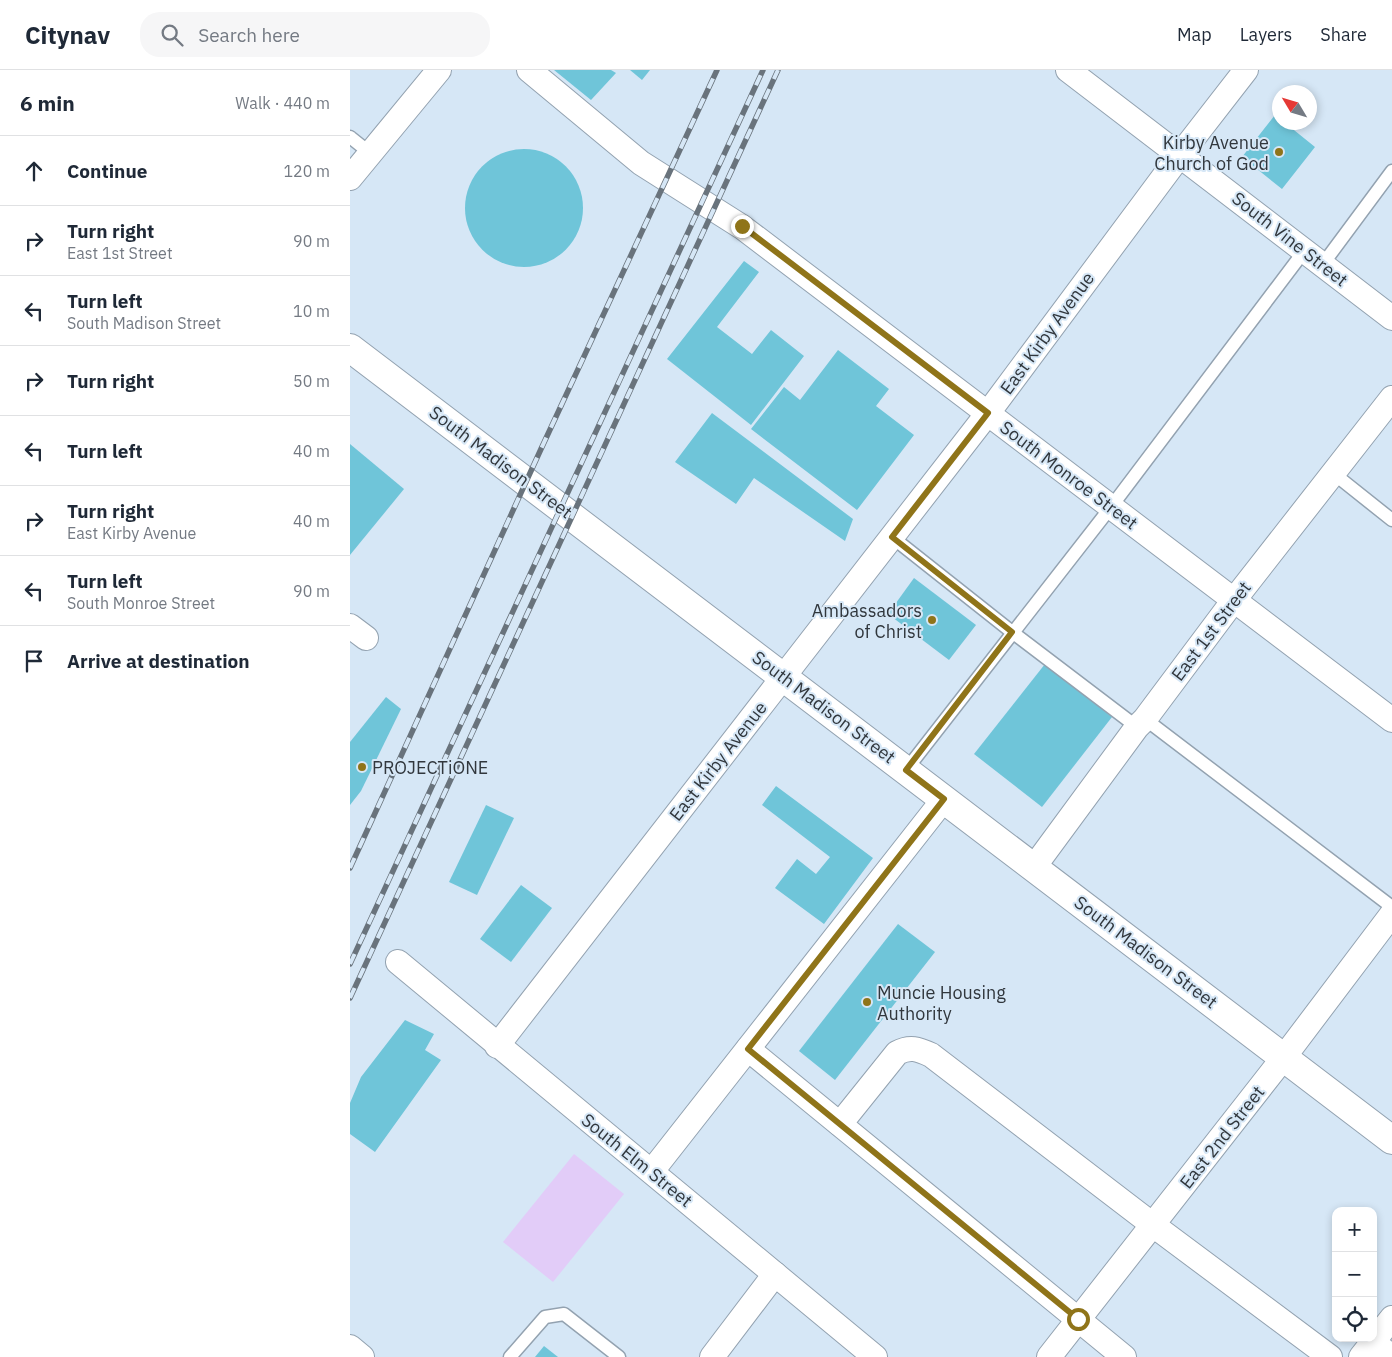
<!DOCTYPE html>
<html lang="en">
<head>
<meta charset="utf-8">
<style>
	body { margin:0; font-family:"IBM Plex Sans",sans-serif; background:#f6f6f7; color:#1f2937 }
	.controls { position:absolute; right:15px; bottom:15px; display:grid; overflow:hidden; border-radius:10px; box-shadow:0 2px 8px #0003 }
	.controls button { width:45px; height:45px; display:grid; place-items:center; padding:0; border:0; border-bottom:1px solid #e0e1e3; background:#fff; color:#1f2937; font:25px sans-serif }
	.compass { position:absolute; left:922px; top:15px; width:45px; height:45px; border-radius:50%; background:#fff; box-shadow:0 2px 8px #0003; rotate:308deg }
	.stop { position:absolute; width:15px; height:15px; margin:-11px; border:4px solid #8f7419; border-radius:50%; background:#fff }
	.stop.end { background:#8f7419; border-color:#fff; box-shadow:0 1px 5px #0008 }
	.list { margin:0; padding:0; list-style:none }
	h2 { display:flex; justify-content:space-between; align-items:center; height:65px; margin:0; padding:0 20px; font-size:21px }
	h2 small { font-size:16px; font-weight:400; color:#747a83 }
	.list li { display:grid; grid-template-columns:32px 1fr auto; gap:15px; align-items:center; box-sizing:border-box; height:70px; padding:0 20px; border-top:1px solid #e0e1e3 }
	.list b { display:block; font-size:19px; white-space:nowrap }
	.list p { margin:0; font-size:16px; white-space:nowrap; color:#747a83 }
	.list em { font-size:16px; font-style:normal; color:#747a83 }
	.icon { flex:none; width:28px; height:28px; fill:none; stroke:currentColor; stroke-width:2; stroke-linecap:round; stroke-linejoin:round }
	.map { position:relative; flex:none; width:1042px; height:1287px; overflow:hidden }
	header { display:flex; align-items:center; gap:30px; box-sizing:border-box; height:70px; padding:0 25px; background:#fff; border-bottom:1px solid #e0e1e3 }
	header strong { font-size:24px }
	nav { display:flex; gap:28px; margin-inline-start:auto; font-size:18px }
	.search { width:350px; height:45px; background:#f6f6f7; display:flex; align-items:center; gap:12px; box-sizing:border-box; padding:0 18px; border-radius:20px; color:#747a83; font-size:19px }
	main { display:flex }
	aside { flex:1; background:#fff }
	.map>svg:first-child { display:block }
	.green { fill:#e2ccf8 }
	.building { fill:#6fc5d9 }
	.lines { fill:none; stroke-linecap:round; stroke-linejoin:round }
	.service-casing { stroke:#93a2b0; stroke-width:15 }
	.minor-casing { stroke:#93a2b0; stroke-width:26 }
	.secondary-casing { stroke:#93a2b0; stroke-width:30 }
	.service { stroke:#fff; stroke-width:12 }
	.minor { stroke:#fff; stroke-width:24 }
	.secondary { stroke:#fff; stroke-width:28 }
	.rail-casing { stroke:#69737c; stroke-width:5.5 }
	.rail { stroke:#d6e7f6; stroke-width:4; stroke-dasharray:11; stroke-linecap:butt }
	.route { stroke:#8f7419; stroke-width:6 }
	.poi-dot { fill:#8f7419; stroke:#d6e7f6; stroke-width:2 }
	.labels { text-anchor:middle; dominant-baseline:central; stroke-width:4; stroke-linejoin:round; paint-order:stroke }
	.poi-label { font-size:18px; fill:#31373d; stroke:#d6e7f6; text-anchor:end }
	.street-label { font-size:18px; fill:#31373d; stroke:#d6e7f6 }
</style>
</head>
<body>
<header>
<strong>Citynav</strong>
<div class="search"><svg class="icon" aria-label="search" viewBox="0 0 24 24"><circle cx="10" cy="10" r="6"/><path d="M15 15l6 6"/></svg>Search here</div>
<nav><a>Map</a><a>Layers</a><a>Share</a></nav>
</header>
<main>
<aside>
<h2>6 min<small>Walk · 440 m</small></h2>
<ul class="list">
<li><svg class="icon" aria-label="ahead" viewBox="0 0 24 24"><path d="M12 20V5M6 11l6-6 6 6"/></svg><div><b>Continue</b></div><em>120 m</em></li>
<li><svg class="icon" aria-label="right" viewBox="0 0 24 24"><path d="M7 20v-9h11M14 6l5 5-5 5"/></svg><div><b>Turn right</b><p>East 1st Street</p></div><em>90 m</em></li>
<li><svg class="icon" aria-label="left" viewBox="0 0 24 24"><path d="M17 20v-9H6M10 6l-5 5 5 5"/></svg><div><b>Turn left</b><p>South Madison Street</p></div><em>10 m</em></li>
<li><svg class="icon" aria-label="right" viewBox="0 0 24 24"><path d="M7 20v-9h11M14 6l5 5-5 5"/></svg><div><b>Turn right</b></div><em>50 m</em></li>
<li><svg class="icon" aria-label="left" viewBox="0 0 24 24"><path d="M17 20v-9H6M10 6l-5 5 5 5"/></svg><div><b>Turn left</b></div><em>40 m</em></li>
<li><svg class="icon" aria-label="right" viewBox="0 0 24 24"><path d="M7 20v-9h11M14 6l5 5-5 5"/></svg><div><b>Turn right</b><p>East Kirby Avenue</p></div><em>40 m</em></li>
<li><svg class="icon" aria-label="left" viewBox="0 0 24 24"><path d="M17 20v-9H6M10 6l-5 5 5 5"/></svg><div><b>Turn left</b><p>South Monroe Street</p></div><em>90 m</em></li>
<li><svg class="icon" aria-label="arrive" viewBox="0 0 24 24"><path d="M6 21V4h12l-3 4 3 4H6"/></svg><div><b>Arrive at destination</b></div></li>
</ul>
</aside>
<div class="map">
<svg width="1042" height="1287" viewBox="0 0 1042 1287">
	<rect width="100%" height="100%" fill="#d6e7f6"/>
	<polygon class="green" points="224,1084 274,1124 203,1212 153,1172"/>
	<g class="building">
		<polygon points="204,0 261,0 266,3 241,30"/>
		<polygon points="280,0 300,0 292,10"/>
		<polygon points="925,45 929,49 929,52 934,52 965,77 932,119 892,87"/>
		<circle cx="174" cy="138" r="59"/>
		<polygon points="394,191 409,202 367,257 402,284 421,260 454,286 401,355 317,289"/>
		<polygon points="488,280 539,319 526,336 564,365 507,440 401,359 434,317 450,330"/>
		<polygon points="362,343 503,449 495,471 404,408 386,434 325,392"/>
		<polygon points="0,374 54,419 0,485"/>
		<polygon points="564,508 626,555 599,590 538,544"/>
		<polygon points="695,594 762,647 692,737 624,684"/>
		<polygon points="36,627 51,639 11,721 0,735 0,672"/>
		<polygon points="426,716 523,788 474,854 425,818 447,789 466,804 480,787 412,735"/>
		<polygon points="136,735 164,748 127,825 99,812"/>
		<polygon points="171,815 202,838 161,892 130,869"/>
		<polygon points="548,854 585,882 485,1010 449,981"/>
		<polygon points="55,950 84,964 75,980 91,990 25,1082 0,1064 0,1033 11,1007"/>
		<polygon points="194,1276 208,1287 185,1287"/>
	</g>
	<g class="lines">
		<defs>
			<g id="service">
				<polyline points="0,67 20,83"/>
				<polyline points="973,194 1042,101"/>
				<polyline points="983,403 1042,450"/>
				<polyline points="542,467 662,562 787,657"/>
				<polyline points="795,649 1042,837"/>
				<polyline points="556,700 761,437 955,180"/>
				<polyline points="160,1287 195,1247 214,1244 269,1287"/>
			</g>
			<g id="minor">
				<polyline points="179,0 291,93 392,157 1042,650"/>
				<polyline points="718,0 1042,248"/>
				<polyline points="0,108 89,0"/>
				<polyline points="0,556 16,568"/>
				<polyline points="684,797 787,657 795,649 884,530 1042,328"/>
				<polyline points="48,892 525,1287"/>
				<polyline points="147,976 638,343 830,85 896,0"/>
				<polyline points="398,979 774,1287"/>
				<path d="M 490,1054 L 547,983 C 560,976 568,979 581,985 L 803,1155 L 980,1287"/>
				<polyline points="302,1101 594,729"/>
				<polyline points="1023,1272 1042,1287"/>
				<polyline points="0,1277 12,1287"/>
				<polyline points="362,1287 425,1204"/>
				<polyline points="699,1287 934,987 1042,844"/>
				<polyline points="1011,1287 1042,1248"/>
			</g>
			<polyline id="secondary" points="0,278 1042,1070"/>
		</defs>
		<use href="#service" class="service-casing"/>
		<use href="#minor" class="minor-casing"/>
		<use href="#secondary" class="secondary-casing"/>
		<use href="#service" class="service"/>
		<use href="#minor" class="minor"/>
		<use href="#secondary" class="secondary"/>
		<defs>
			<g id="rail">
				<polyline points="0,798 191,379 367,0"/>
				<polyline points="0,894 413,0"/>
				<polyline points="0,928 428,0"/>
			</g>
		</defs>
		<use href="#rail" class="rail-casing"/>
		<use href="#rail" class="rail"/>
	</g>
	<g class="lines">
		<polyline class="route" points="392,156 638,343 542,467 662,562 556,700 594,729 398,979 728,1249"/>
	</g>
	<g class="poi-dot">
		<circle cx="929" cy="82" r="5"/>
		<circle cx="582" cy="550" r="5"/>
		<circle cx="12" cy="697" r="5"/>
		<circle cx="517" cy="932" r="5"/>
	</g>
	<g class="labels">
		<g class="poi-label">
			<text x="919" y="72">Kirby Avenue<tspan x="919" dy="21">Church of God</tspan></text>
			<text x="572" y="540">Ambassadors<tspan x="572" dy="21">of Christ</tspan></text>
			<text x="22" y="697" text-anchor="start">PROJECTiONE</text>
			<text x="527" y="922" text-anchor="start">Muncie Housing<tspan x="527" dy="21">Authority</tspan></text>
		</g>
		<g class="street-label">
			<text transform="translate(940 169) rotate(38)">South Vine Street</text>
			<text transform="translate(697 263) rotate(-54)">East Kirby Avenue</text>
			<text transform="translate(151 392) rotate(37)">South Madison Street</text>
			<text transform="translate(719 405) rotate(37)">South Monroe Street</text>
			<text transform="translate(861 561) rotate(-53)">East 1st Street</text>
			<text transform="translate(474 637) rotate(37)">South Madison Street</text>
			<text transform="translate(368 691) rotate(-52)">East Kirby Avenue</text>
			<text transform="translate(796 882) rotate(37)">South Madison Street</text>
			<text transform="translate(872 1067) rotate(-52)">East 2nd Street</text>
			<text transform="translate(287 1090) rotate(39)">South Elm Street</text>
		</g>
	</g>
</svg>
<div class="controls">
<button>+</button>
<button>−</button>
<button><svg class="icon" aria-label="locate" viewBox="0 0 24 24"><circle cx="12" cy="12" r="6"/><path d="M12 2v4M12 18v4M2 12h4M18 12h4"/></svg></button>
</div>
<svg class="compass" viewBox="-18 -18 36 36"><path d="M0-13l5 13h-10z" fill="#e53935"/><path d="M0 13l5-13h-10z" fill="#747a83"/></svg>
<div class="stop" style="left:728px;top:1249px"></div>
<div class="stop end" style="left:392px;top:156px"></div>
</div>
</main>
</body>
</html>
